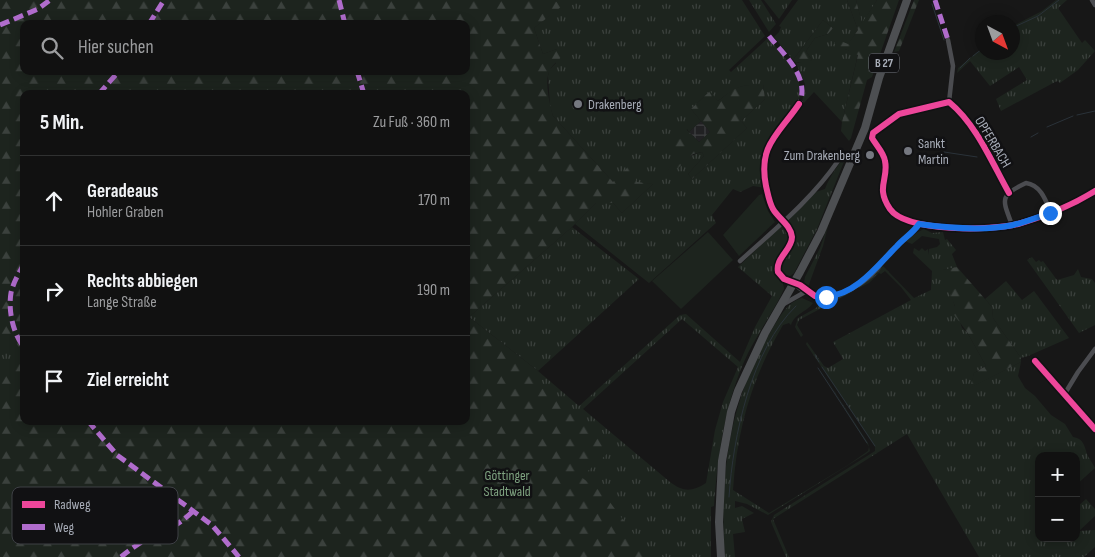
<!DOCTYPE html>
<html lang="de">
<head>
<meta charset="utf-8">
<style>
	body { margin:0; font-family:"Sofia Sans Condensed",sans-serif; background:#1a1a1a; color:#f1f3f6 }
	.controls { position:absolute; right:15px; bottom:15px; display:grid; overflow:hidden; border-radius:10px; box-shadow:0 2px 12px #0003 }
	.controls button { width:45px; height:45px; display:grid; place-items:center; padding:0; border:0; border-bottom:1px solid #303131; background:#111; color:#f1f3f6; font:25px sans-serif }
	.compass { position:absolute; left:975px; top:15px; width:45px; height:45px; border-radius:50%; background:#111; box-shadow:0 2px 12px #0003; rotate:139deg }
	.stop { position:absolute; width:15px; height:15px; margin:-11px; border:4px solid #1a73e8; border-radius:50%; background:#fff }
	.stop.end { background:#1a73e8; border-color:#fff; box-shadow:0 1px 5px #0008 }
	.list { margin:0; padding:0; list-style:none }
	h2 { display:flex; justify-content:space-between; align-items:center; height:65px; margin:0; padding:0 20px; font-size:21px }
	h2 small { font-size:16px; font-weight:400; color:#9c9d9f }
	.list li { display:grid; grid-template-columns:32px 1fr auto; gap:15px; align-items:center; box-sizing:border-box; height:90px; padding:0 20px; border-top:1px solid #303131 }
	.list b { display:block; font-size:19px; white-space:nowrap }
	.list p { margin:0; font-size:16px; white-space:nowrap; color:#9c9d9f }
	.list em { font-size:16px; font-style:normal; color:#9c9d9f }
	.icon { flex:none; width:28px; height:28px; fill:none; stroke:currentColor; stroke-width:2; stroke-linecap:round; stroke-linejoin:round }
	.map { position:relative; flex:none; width:1095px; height:557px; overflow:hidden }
	.search { position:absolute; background:#111; box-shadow:0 2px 12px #0003; left:20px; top:20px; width:450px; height:55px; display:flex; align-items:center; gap:12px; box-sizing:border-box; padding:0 18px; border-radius:10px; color:#9c9d9f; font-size:19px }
	.panel { position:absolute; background:#111; box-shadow:0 2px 12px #0003; left:20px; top:90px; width:450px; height:335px; border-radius:10px }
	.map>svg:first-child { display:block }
	.industrial { fill:url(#industrial-grid) }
	.grass { fill:url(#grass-tufts); fill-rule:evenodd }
	.forest { fill:url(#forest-firs); fill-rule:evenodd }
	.pitch { fill:#1d241e }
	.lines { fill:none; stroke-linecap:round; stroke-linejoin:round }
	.stream { stroke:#2a3239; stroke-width:1 }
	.minor { stroke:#4b4c50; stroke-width:4.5 }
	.primary { stroke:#4d4f52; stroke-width:8 }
	.quiet { stroke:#b06ccc; stroke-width:5; stroke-dasharray:10 5; stroke-linecap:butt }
	.cycleway-casing { stroke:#111113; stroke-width:9 }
	.cycleway { stroke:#ed469a; stroke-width:6 }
	.route { stroke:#1a73e8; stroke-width:6 }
	.poi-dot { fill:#757880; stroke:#111113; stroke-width:2 }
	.labels { text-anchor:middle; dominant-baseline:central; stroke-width:5; stroke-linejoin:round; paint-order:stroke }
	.shield { fill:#111113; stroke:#7b7e86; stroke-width:1 }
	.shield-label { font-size:12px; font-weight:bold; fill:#a8adb8 }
	.poi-label { font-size:14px; fill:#a8adb8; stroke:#111113; text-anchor:start }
	.street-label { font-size:14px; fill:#a8adb8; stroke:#111113 }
	.park-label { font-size:14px; fill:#7fa381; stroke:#111113 }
	.key { fill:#111113; stroke:#3e4045; stroke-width:1 }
	.key-label { font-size:14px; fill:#a8adb8 }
</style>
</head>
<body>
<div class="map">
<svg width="1095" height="557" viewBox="0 0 1095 557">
	<defs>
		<pattern id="industrial-grid" width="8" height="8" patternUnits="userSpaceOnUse" patternTransform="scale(1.25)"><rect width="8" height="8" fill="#212123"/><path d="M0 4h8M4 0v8" fill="none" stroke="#3e3f41"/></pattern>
		<pattern id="grass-tufts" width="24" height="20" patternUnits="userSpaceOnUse" patternTransform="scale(1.25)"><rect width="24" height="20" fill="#1d241e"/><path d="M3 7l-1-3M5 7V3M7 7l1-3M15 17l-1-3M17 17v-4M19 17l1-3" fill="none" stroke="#3b413d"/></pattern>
		<pattern id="forest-firs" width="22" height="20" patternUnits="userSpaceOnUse" patternTransform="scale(1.25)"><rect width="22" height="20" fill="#1d241e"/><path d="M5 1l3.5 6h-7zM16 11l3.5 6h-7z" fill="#3b413d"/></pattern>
	</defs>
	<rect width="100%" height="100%" fill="#171717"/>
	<polygon class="industrial" points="701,121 710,132 699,142 689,132"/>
	<g class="grass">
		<path d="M 0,0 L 512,0 L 466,94 L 24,94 L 24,421 L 466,421 L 538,371 L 469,317 L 572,227 L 639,279 L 538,371 L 579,406 L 680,315 L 686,314 L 740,362 L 755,327 L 772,296 L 738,267 L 780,227 L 783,226 C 798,241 777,251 776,266 C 774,276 784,280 784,289 C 774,311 759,331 748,353 C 725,401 718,453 714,506 L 711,507 L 711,557 L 0,557 ZM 24,24 L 466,24 L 466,71 L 24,71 ZM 682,319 L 738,367 L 723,402 L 715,430 L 706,483 C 692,492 683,492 670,482 L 583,409 Z"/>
		<path d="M 555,0 L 742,0 L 765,36 L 729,70 L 731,72 L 768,38 C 785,58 814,84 793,111 C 784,122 774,132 768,145 C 764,155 766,177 766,188 L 753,186 L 740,192 L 733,189 L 712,215 L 716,223 L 649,283 L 575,224 L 596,203 L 613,203 L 622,213 L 653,184 L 613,182 L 553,116 L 550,106 L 548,76 L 549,70 L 556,63 L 557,49 L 543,54 L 534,28 L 560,7 ZM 763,84 L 765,99 L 741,121 L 747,128 L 692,179 L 688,174 L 704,156 L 702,152 C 687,155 682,166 667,171 L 676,161 L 687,129 L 689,132 L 701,121 L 691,109 L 709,92 L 718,101 C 725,96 734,88 743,86 C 751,85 755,88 763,84 Z"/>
		<polygon points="749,0 761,0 776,24 769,32"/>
		<polygon points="764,0 792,0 779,19"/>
		<polygon points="798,0 847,0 858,30 845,49 858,54 842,122 814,92 803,104 802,103 805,84 796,63 812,60 806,51 815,38 828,34 833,28 823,20 793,60 774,37 779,32 781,27 779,26"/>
		<polygon points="856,0 877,0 862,24"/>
		<polygon points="1056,0 1067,0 1058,8 1082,43 1085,40 1095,51 1078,70 1060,83 1058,81 1055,82 1001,111 996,99 1027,80 1019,67 990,86 970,61 957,73 958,68 982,48 982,52 1012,52 1013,26 1042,11"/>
		<path d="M 849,149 L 817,229 L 794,273 L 790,276 L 783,275 C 774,265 789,246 794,236 L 788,223 L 788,220 L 816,192 L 825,189 C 830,175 841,162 849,149 Z"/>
		<polygon points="829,222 823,246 808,287 804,283 805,277 820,248"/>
		<path d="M 924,229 L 932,233 L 943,232 L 945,240 L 947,239 L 956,250 L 952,254 L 957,267 L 943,270 L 962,328 L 967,332 L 986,366 L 974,373 L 971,387 L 1021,362 L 1018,376 L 1025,388 L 1035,396 L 1051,415 L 1065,424 L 1073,437 C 1085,439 1084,447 1088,456 C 1090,460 1093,464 1095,468 L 1076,485 L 1076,456 L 1039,456 L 1039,538 L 1076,538 L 1076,508 L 1086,499 L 1095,509 L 1095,516 L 1079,531 L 1095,530 L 1095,547 L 1084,557 L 979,557 L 907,434 L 773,519 L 789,557 L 786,557 L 771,522 L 774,515 L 875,451 L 875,447 L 806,344 L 807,342 L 824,366 L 828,368 L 843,359 L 833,342 L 911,300 L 901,287 L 885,271 L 881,274 L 879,273 L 869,283 L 859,288 L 858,286 L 870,279 L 883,266 L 914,298 L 931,290 L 932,271 L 913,253 L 914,248 L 919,251 L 922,248 L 925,251 L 928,249 L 929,255 L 929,249 L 937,247 L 940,244 L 939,239 L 922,236 L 912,244 L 905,241 L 918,232 Z"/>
		<polygon points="1032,257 1036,262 1039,260 1041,262 1043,261 1057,280 1074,275 1078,269 1081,277 1092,279 1095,283 1095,325 1079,333 1027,260"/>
		<polygon points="1006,281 1022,300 1034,291 1069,338 1028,356 1021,358 993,318 992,307 985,299"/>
		<polygon points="851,290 852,292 799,320 797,325 803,335 801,337 795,327 798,318 816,308 823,300 835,298"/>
		<path d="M 802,298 L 813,303 C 807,312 795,313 791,325 L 789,323 L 783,325 C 752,377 737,429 733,490 L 769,513 L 848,465 L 868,451 L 869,447 L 820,369 L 868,443 L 870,451 L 866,454 L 768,515 L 747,504 L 735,501 L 735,508 L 742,506 L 754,513 L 742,519 L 745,532 L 733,534 L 735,557 L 725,557 C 719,477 729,401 771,331 C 779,318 787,302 802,298 Z"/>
	</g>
	<g class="forest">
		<path d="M 0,0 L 555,0 L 561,7 L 534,28 L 543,54 L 557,49 L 564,48 C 564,58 556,61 551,68 C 543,78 550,105 553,116 L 613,182 L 630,165 L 637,182 L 653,184 L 622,213 L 613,203 L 596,203 L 572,227 L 469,317 L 538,371 L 534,377 L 617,445 L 581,477 L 603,493 L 651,557 L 0,557 ZM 24,24 L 466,24 L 466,71 L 24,71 ZM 24,94 L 466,94 L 466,421 L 24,421 L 24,359 L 16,360 L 12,365 L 4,367 L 0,362 L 1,345 L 9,335 L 24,352 Z"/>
		<polygon points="847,0 856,0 862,23 877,0 899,0 872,77 867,80 851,138 849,141 841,131 842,122 858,55 845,49 840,50 834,43 838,40 848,44 858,30"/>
		<polygon points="914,0 919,0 899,51 894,52"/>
		<polygon points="823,20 833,28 828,34 815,38 806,51 812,60 805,63 798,62 796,63 793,60"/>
		<path d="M 763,83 L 765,99 L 741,121 L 747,128 L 692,179 L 688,174 L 704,156 L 702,152 L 693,154 L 678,168 L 666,172 L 675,161 L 665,145 L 686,129 L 699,142 L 710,132 L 691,109 L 710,91 L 718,101 C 725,96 734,87 743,86 C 751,85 756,88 763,83 Z"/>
		<polygon points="957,267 992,307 993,318 1021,358 1021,362 970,388 974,373 986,366 967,332 952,312 955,306 952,299 942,270"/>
	</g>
	<g class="pitch">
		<polygon points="762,194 768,211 775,222 739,256 723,235 759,195"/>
		<polygon points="708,232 733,260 681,309 652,281"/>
	</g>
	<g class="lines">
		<g class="stream">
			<polyline points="932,4 944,40"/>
			<polyline points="1012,28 1038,16 1059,0"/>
			<polyline points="973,56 982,49"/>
			<polyline points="960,68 970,58"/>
			<polyline points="1077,115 1095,111"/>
			<polyline points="1047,127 1073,116"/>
			<polyline points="1031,137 1038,133"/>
			<polyline points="944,152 977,157"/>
			<polyline points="930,158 936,155"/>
			<polyline points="762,162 762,171"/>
			<polyline points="768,202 773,213 778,220"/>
			<polyline points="878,272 881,268"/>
			<polyline points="859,287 876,275"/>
			<polyline points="839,298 850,292"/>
			<polyline points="815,355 819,362"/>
			<polyline points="822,367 875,446"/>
			<polyline points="818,368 867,443"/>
			<path d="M 729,497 C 733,436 751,350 796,306"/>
		</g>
		<g class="minor">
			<polyline points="1092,0 1095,5"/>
			<polyline points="948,40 953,66 949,102"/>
			<path d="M 799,104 C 778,135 758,145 766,186 C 768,194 769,202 773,209 C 778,218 791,225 792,237 C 792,250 775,258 778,272 L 784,279 L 800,285 L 815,296"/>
			<path d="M 1009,193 C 992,163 977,125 949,102 L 899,114 L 873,133 L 872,138 C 876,145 884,153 885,161 C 889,179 875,187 890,209 C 906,232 992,231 1018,224 C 1046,216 1071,206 1095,191"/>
			<path d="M 1012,225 C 1003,200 998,196 1026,183 C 1041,185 1046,201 1051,213"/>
			<path d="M 740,261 C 774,230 812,199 838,161"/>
			<path d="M 794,284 C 819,306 849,295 871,275 C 879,268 884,259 891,251 C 900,242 912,235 919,224"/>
			<polyline points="782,305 805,292"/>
			<polyline points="1035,361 1095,429"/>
			<polyline points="1064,395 1078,372 1095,349"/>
		</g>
		<polyline class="primary" points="721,557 719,522 722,461 731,412 738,391 765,333 800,272 821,232 865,128 879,78 907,0"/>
		<g class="quiet">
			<polyline points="339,0 345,24"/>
			<polyline points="935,0 948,40"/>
			<polyline points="149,24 164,0"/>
			<polyline points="0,25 38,9 50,0"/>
			<path d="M 769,36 C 784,55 811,78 799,104"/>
			<polyline points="357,71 364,94"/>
			<polyline points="99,94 119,71"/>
			<path d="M 24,264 C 19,273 13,283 11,293 C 8,310 13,334 24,347"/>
			<polyline points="88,421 117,455 212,525 239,557"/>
			<path d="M 121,557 C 127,552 134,547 140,543 C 160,532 177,528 194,510"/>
		</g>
		<defs>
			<g id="cycleway">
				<path d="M 799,104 C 778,135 758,145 766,186 C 768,194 769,202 773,209 C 778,218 791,225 792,237 C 792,250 775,258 778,272 L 784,279 L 800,285 L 815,296"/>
				<path d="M 1009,193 C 992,163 977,125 949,102 L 899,114 L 873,133 L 872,138 C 876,145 884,153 885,161 C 889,179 875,187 890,209 C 906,232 992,231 1018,224 C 1046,216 1071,206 1095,191"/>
				<polyline points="1035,361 1095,429"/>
			</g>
		</defs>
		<use href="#cycleway" class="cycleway-casing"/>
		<use href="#cycleway" class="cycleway"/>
	</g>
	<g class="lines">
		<path class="route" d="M 826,297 C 857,294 877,266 897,246 C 904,238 913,233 919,224 C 948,228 985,231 1013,225 C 1026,222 1038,217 1050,213"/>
	</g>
	<g class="poi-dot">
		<circle cx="578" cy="104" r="5"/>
		<circle cx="908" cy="151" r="5"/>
		<circle cx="870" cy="155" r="5"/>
	</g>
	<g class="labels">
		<rect class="shield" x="869" y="53.5" width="30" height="19" rx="4"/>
		<g class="shield-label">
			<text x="884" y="63">B 27</text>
		</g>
		<g class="poi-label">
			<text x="588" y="104">Drakenberg</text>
			<text x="918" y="143">Sankt<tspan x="918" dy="16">Martin</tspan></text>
			<text x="860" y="155" text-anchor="end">Zum Drakenberg</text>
		</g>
		<g class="street-label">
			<text transform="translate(993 142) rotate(59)">OPFERBACH</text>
		</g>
		<g class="park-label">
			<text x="507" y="475">Göttinger<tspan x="507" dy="16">Stadtwald</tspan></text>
		</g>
	</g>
	<rect x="12" y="487" width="166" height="57" rx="8" class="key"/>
	<rect x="22" y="501" width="23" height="7" fill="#ed469a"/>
	<rect x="22" y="524" width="23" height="6" fill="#b06ccc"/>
	<g class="key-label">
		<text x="54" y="509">Radweg</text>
		<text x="54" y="532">Weg</text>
	</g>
</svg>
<div class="controls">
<button>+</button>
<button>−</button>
</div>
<svg class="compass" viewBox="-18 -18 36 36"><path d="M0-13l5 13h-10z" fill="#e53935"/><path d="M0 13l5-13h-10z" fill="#9c9d9f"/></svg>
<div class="stop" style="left:826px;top:297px"></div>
<div class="stop end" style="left:1050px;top:213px"></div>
<div class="search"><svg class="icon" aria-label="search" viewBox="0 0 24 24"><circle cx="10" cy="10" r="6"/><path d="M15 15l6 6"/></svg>Hier suchen</div>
<section class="panel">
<h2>5 Min.<small>Zu Fuß · 360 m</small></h2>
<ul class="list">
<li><svg class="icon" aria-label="ahead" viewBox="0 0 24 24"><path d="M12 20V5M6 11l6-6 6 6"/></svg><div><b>Geradeaus</b><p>Hohler Graben</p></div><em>170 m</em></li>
<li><svg class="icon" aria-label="right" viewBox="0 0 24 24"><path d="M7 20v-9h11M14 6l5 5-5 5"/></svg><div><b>Rechts abbiegen</b><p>Lange Straße</p></div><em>190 m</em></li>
<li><svg class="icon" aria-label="arrive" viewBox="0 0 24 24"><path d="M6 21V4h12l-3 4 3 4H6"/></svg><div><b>Ziel erreicht</b></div></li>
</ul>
</section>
</div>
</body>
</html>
